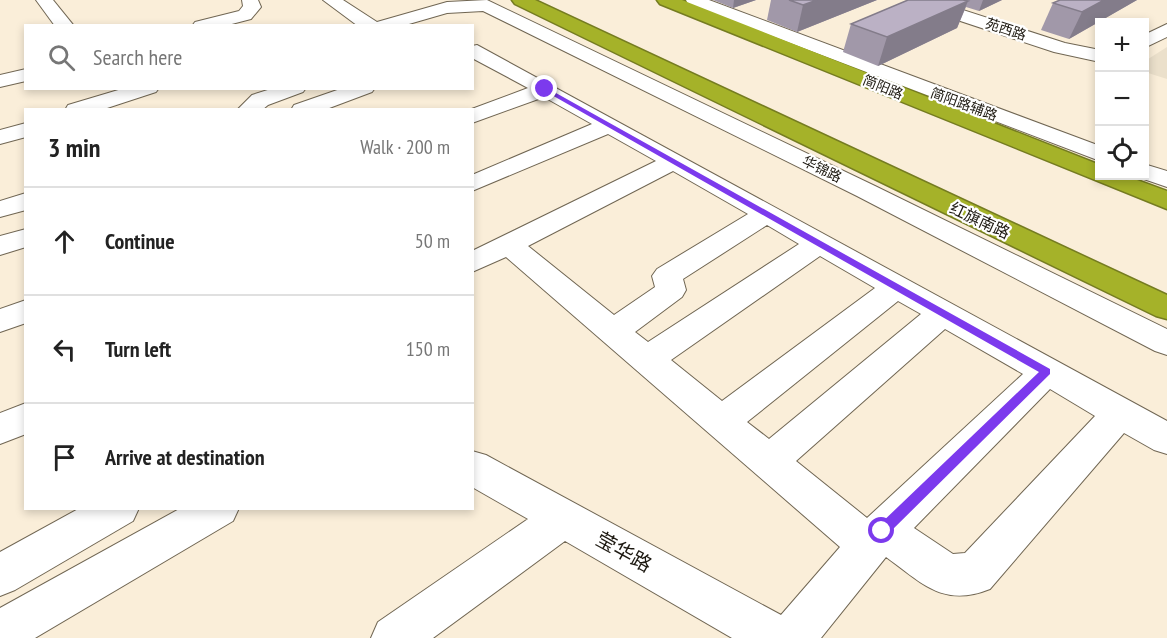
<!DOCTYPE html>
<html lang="en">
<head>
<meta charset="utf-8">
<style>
	body { margin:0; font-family:"PT Sans Narrow","Noto Sans SC",sans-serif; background:#f2f2f2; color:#222 }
	.controls { position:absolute; right:18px; top:18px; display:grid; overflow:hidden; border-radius:0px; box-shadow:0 3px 9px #0003 }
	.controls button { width:54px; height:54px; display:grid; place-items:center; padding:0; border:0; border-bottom:2px solid #e0e0e0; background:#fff; color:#222; font:30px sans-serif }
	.stop { position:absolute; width:18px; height:18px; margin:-14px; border:4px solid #7c3aed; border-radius:50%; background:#fff }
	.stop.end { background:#7c3aed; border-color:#fff; box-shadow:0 2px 6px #0008 }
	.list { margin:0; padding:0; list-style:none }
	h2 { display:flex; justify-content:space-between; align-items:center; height:78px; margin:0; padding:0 24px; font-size:26px }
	h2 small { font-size:20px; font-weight:400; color:#767676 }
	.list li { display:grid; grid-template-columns:39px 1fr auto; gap:18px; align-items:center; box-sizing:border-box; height:108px; padding:0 24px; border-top:2px solid #e0e0e0 }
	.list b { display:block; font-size:22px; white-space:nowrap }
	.list em { font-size:20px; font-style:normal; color:#767676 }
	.icon { flex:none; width:33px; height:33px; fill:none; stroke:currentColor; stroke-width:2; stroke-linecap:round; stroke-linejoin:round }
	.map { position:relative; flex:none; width:1167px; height:638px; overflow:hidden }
	.search { position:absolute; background:#fff; box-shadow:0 3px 9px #0003; left:24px; top:24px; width:450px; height:66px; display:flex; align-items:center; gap:15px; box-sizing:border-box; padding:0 21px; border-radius:0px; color:#767676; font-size:22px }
	.panel { position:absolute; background:#fff; box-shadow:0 3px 9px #0003; left:24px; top:108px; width:450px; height:402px; border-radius:0px }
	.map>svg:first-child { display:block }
	.education { fill:#ebe0cb }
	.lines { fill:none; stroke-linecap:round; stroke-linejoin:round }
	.minor-casing { stroke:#706653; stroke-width:2 }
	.highway-casing { stroke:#757c21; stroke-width:3 }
	.minor { fill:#fff; fill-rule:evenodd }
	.highway { fill:#a5b229; fill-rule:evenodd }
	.wall { fill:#a198a9 }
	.shaded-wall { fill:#837c8a }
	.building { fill:#bbb1c5; stroke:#837c8a; stroke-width:1.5 }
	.route { fill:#7c3aed }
	.labels { text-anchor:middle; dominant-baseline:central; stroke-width:4.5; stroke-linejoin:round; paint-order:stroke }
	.far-street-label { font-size:14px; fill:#1d1911; stroke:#fff }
	.street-label { font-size:16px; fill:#1d1911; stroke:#fff }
	.near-street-label { font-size:20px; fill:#1d1911; stroke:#fff }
</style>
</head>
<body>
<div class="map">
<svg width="1167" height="638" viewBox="0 0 1167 638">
	<rect width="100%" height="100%" fill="#faeed9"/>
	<polygon class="education" points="1167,47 1167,79 1145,72 1145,61"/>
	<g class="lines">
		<defs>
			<g id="minor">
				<polygon points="36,0 53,0 74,26 55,26"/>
				<polygon points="242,0 258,0 261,7 251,19 224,26 192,26 195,22 239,11 243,6"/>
				<polygon points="323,0 343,0 377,22 447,2 487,0 875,186 1167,329 1167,355 1155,351 857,196 483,11 447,13 402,26 358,26"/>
				<polygon points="686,0 709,0 1100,146 1100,161 688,4"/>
				<polygon points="907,0 932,0 1065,43 1100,50 1100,62 1054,52 909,4"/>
				<polygon points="1167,24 1167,37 1144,48 1144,35"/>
				<path d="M 477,45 L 1167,421 L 1167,454 L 1154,450 L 1124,433 L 990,589 C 943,608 922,583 886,557 L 821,638 L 732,638 L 565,541 L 433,638 L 371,638 L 378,622 L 528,519 L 472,487 L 472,451 L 486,455 L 781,615 L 840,547 L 506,257 L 472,272 L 472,251 L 656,161 L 608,134 L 472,191 L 472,175 L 592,124 L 544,97 L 472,123 L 472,110 L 469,110 L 528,88 L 472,58 L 472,46 ZM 673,171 L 748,214 L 657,269 L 652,276 L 655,287 L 614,315 L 528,246 ZM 767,225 L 799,244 L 648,342 L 635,332 L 682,297 L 686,290 L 683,279 ZM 820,256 L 875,288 L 722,401 L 671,360 ZM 898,301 L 921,314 L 769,439 L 747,422 ZM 945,329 L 1023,374 L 867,518 L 796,461 ZM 1050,389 L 1095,416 L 965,553 L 953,554 L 914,528 Z"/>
				<polygon points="26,69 26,81 0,87 0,75"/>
				<polygon points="125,88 159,88 156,92 101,110 65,110 68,105"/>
				<polygon points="274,88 306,88 303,92 268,105 262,110 237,110 252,95"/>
				<polygon points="343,88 375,88 372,92 324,110 291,110 294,105"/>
				<polygon points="26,123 26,137 0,144 0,130"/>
				<polygon points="1144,164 1167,171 1167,187 1135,176 1144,176"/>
				<polygon points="26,193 26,210 0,217 0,201"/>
				<polygon points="26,229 26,247 0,255 0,236"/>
				<polygon points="26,300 26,323 0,332 0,309"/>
				<polygon points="26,403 26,434 0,444 0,413"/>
				<polygon points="80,508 139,508 133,521 15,590 0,596 0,552"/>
				<polygon points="181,508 239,508 233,521 35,638 0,638 0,608"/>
			</g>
			<g id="highway">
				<polygon points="512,0 535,0 1167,295 1167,319 1156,316 515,4"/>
				<polygon points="657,0 682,0 1100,165 1100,176 1126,176 1167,191 1167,209 660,4"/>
			</g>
		</defs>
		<use href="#minor" class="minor-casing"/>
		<use href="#highway" class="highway-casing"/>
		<use href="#minor" class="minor"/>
		<use href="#highway" class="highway"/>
	</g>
	<g class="wall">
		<polygon points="713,0 756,0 733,8"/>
		<polygon points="771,0 877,0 797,32 767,20"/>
		<polygon points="908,0 1002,0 979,11 966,7 957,28 878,66 843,52 851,24"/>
		<polygon points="1060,0 1137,0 1069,39 1041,30 1053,3"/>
	</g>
	<g class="shaded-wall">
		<polygon points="734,0 756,0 733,8"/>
		<polygon points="817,0 877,0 797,32 803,5"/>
		<polygon points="983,0 1002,0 979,11"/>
		<polygon points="1104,0 1137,0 1069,39 1082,12"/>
		<polygon points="968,1 957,28 878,66 887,37"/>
	</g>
	<g class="building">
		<polygon points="789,0 817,0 803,5"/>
		<polygon points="908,0 963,0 968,1 887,37 851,24"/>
		<polygon points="1060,0 1104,0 1082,12 1053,3"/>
	</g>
	<polygon class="route" points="543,88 547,88 1050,369 1050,374 887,535 877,535 876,531 877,527 1039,372 543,90"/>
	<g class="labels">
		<g class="far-street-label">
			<text transform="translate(1006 29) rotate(18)">苑西路</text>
			<text transform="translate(883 87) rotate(22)">简阳路</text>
			<text transform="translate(964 104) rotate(20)">简阳路辅路</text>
			<text transform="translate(822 169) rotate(26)">华锦路</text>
		</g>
		<g class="street-label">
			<text transform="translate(980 220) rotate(25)">红旗南路</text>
		</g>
		<g class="near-street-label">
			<text transform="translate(624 552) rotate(29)">莹华路</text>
		</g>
	</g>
</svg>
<div class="controls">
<button>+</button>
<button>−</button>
<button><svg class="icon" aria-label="locate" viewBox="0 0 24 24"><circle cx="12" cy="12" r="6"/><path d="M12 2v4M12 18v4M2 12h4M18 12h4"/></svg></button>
</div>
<div class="stop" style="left:882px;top:531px"></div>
<div class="stop end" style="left:545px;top:89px"></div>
<div class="search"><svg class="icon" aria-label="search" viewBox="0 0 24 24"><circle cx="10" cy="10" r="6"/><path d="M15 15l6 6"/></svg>Search here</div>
<section class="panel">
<h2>3 min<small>Walk · 200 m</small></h2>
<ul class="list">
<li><svg class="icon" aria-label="ahead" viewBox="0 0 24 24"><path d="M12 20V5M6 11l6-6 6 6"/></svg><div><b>Continue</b></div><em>50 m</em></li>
<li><svg class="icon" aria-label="left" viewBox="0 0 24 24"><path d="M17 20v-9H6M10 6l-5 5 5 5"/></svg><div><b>Turn left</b></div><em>150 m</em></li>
<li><svg class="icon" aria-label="arrive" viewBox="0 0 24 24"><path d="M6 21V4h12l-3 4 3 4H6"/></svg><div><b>Arrive at destination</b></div></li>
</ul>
</section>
</div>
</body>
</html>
